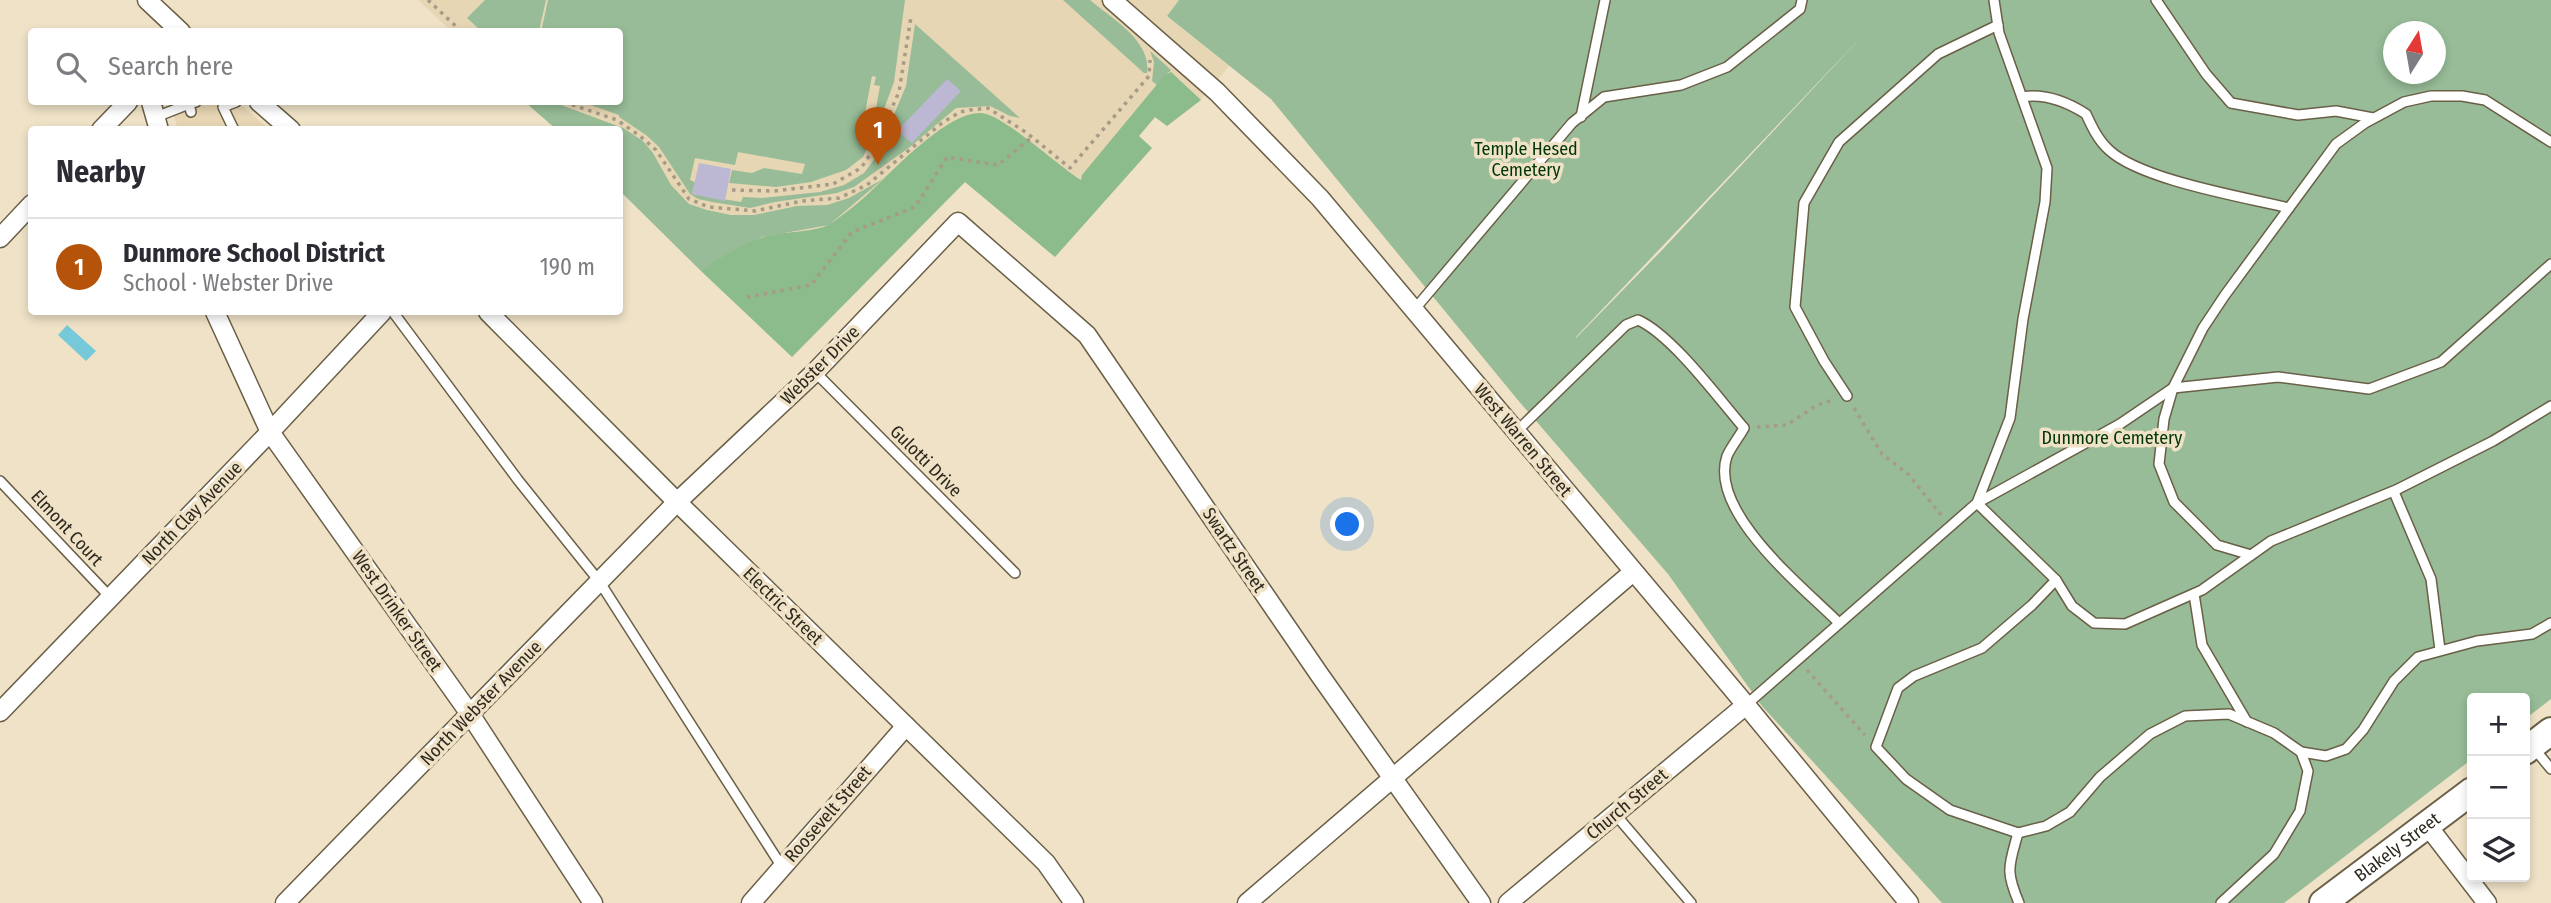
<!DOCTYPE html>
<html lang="en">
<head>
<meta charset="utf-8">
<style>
	body { margin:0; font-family:"Fira Sans Condensed",sans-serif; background:#f7f7f7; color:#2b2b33 }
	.controls { position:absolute; right:21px; bottom:21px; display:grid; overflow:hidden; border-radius:7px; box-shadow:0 4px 10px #0003 }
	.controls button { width:63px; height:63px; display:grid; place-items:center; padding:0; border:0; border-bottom:2px solid #e1e1e2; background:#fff; color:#2b2b33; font:35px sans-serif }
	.compass { position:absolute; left:2383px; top:21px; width:63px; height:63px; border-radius:50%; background:#fff; box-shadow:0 4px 10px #0003; rotate:11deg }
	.you { position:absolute; left:1348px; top:525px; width:24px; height:24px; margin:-18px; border:5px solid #fff; border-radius:50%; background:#1a73e8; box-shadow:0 0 0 10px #1a73e833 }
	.badge { display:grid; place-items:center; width:46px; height:46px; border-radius:50%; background:#b45309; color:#fff; font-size:23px; font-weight:700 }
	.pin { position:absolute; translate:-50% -58px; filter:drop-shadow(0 2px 4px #0008) }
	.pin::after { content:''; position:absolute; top:37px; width:24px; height:21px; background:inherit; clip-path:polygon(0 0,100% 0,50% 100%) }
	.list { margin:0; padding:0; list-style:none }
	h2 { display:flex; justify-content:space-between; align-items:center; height:91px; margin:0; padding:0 28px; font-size:30px }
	h2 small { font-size:23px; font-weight:400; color:#7c7c81 }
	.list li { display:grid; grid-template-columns:46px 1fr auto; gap:21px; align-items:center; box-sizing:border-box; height:98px; padding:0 28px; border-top:2px solid #e1e1e2 }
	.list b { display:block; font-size:26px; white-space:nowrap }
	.list p { margin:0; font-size:23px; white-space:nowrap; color:#7c7c81 }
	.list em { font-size:23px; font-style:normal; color:#7c7c81 }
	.icon { flex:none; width:38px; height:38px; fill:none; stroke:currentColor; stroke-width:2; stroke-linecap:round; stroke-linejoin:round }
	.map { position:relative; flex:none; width:2551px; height:903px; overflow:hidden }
	.search { position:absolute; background:#fff; box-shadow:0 4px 10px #0003; left:28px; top:28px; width:595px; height:77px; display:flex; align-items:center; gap:18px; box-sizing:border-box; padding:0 24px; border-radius:7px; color:#7c7c81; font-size:26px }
	.panel { position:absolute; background:#fff; box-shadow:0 4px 10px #0003; left:28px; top:126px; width:595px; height:189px; border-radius:7px }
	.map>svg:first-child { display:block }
	.built { fill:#e7d6b4 }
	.green { fill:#97bc97; fill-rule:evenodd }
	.forest { fill:#8cbb8c }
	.water { fill:#76c9d8 }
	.building { fill:#bcb7d2 }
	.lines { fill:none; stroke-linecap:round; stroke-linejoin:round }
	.lane-casing { stroke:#6a5f47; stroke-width:12 }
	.street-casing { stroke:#6a5f47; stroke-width:21 }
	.primary-casing { stroke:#6a5f47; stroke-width:30 }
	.path { stroke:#a59b87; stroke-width:3.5; stroke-dasharray:3.5 5; stroke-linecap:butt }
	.lane { stroke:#fff; stroke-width:9 }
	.street { stroke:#fff; stroke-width:18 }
	.primary { stroke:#fff; stroke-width:26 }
	.labels { text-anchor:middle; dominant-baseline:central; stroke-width:7; stroke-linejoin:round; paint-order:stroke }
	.park-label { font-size:18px; fill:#003507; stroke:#efe2c7 }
	.street-label { font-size:18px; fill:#2d291e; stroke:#efe2c7 }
</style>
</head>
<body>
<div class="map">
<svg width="2551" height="903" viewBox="0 0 2551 903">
	<rect width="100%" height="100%" fill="#efe2c7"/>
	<g class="built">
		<polygon points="418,0 1179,0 1167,16 1229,66 1201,100 1167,126 1155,117 1139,136 1152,148 1055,257 965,182 792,357 620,191 620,130 556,129 525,102 620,102 620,32 451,31"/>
		<polygon points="169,102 238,102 269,129 178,129"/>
	</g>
	<g class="green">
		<polygon points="485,0 546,0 539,31 475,31 478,28 467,18"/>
		<path d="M 548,0 L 905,0 L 894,82 L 877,128 L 863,157 L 846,170 L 811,182 L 776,187 L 729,183 L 732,170 L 752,173 L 764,168 L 802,174 L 805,164 L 738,152 L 735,165 L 695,158 L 690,180 L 695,182 L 692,194 L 741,202 L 743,197 L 762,198 L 820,192 L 844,185 L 864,173 L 876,157 L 906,86 L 915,24 L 1020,118 L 1010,116 L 990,106 L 956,108 L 910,147 L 854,187 L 837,193 L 775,202 L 750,208 L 712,202 L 698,199 L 690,194 L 659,147 L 646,135 L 619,117 L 619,115 L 582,102 L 620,102 L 620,32 L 541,32 ZM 872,76 L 876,77 L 874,85 L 880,86 L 873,124 L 863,123 Z"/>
		<path d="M 1063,0 L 1090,0 C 1111,18 1152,41 1147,73 L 1144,73 Z"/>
		<path d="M 1179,0 L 2551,0 L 2551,699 L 2525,719 L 2525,698 L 2472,698 L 2472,759 L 2284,903 L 1942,903 L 1762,706 L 1668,574 L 1517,399 L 1271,99 L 1167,16 ZM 1866,32 L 1663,249 L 1576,338 L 1576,337 ZM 2394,32 L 2436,32 L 2436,74 L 2394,74 Z"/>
		<polygon points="1150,51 1171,70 1157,85 1152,81 1154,62"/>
		<polygon points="525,102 553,102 623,128 643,141 653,153 671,185 689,204 707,210 731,215 754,215 797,206 827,205 849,198 883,179 829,225 762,237 701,271 620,191 620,130 556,129"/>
	</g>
	<path class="forest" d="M 1171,72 L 1201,100 L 1167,126 L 1155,117 L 1139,136 L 1152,148 L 1055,257 L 965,182 L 792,357 L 701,271 C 719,259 740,245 761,238 C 781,230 818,234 833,222 C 845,213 856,205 867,195 C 892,172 946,112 981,113 C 1001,113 1061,168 1081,180 L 1082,175 L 1164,76 Z"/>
	<polygon class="water" points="67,325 96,351 86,361 58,335"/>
	<g class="building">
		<polygon points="947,79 961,91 912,143 897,131"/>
		<polygon points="699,163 731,169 725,201 692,194"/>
	</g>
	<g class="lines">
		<defs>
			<g id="lane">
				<polyline points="1994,0 1999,33 2047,168 2045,202 2023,319 2010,418 1977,503 2056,580 2072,606 2094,623 2125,624 2202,590 2271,541 2396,490 2493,441 2551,406"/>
				<polyline points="2156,0 2206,74 2231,103 2298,115 2336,111 2373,118"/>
				<path d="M 2022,97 C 2045,93 2067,102 2086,114 C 2092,127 2098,140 2109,150 C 2141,180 2244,197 2289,208"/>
				<polyline points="191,112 189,104 196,102"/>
				<polyline points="156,117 189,104"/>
				<polyline points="1581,117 1605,0"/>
				<polyline points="234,130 223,107 236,102"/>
				<polyline points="1414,310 1572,123 1604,97 1681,85 1727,67 1800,9 1802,0"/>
				<polyline points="393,312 518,480 599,581 782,867"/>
				<polyline points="815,372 1015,573"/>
				<polyline points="1847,396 1824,361 1795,307 1804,203 1839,142 1938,54 1998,25"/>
				<path d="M 1516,432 L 1626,325 L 1638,320 C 1672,335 1719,399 1744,428 C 1739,437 1731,447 1727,456 C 1708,512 1804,588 1839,623"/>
				<polyline points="0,481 111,598"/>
				<polyline points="2394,492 2431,579 2440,650"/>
				<polyline points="2251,555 2217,545 2174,502 2159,464 2164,419 2173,388 2203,328 2225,295 2336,144 2365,123 2404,102 2431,96 2462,96 2485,100 2551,142"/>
				<polyline points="2056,580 2032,605 1982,648 1914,676 1898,688 1876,747 1906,779 1950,810 2018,833 2046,826 2070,812 2100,777 2150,734 2185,716 2229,714 2274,733 2301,752 2308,771 2300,811 2274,854 2221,903"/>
				<polyline points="2194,594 2202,645 2247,722"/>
				<polyline points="1746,705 1977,503 2120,424 2173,388 2278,377 2369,389 2441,362 2551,264"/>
				<polyline points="2533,747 2551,769"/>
				<polyline points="2301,752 2326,756 2346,749 2363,730 2394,681 2418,657 2477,641 2532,634 2551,623"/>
				<polyline points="1615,814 1691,903"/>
				<path d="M 2018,833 C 2009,866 2005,870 2019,903"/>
			</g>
			<g id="street">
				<polyline points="147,0 181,32"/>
				<polyline points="1112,0 1217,92 1320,198 1746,705 1909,903"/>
				<polyline points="151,102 159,130"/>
				<polyline points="259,102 291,130"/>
				<polyline points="101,130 128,102"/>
				<polyline points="0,238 32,204"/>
				<polyline points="215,312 270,432 470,714 593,903"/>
				<polyline points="488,312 677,502 1046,863 1074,903"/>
				<polyline points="0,712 270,432 382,312"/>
				<polyline points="2427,825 2487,903"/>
				<polyline points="285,903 677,502 815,372 958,222 1087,335 1319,674 1481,903"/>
				<polyline points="751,903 906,726"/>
				<polyline points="1247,903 1633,572"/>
				<polyline points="1508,903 1746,705"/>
			</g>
			<g id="primary">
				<polyline points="2525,751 2551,731"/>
				<path id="s1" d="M 2323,903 L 2472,791"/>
			</g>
		</defs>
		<use href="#lane" class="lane-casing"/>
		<use href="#street" class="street-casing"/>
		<use href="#primary" class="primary-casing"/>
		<g class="path">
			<polyline points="428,0 462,32"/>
			<polyline points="564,102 617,120 640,136 656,150 689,199 709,207 755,211 802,201 839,198 867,185 942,123 960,112 970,110 988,108 1027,133 1070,168 1149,76 1150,60"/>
			<polyline points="732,190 774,191 833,184 861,168 873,150 899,92 911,17"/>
			<polyline points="747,297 811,285 852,232 915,207 947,157 998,165 1032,137"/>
			<polyline points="1854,408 1882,454 1909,475 1941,515"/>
			<polyline points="1757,427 1787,425 1817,405 1833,400"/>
			<polyline points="1807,670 1865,735"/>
		</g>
		<use href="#lane" class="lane"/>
		<use href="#street" class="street"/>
		<use href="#primary" class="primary"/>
	</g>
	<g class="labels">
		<g class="park-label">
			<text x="1526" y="149">Temple Hesed<tspan x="1526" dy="21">Cemetery</tspan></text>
			<text x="2112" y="438">Dunmore Cemetery</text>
		</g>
		<g class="street-label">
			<text transform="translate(820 365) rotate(-45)">Webster Drive</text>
			<text transform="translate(1523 440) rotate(50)">West Warren Street</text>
			<text transform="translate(926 461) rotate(45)">Gulotti Drive</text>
			<text transform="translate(192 513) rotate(-46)">North Clay Avenue</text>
			<text transform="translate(67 528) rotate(47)">Elmont Court</text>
			<text transform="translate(1234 550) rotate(56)">Swartz Street</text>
			<text transform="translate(783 606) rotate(44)">Electric Street</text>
			<text transform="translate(397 611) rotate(55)">West Drinker Street</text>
			<text transform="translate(481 703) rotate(-46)">North Webster Avenue</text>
			<text transform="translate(1627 804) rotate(-40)">Church Street</text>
			<text transform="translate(828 814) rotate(-49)">Roosevelt Street</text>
			<text stroke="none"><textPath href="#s1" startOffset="93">Blakely Street</textPath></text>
		</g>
	</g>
</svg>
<div class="controls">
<button>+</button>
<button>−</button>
<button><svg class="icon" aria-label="layers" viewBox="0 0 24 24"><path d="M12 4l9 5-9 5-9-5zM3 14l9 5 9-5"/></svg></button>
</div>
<svg class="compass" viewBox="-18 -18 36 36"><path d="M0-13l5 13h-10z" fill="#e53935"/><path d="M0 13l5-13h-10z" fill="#7c7c81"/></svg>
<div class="you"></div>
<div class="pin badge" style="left:878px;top:165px">1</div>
<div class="search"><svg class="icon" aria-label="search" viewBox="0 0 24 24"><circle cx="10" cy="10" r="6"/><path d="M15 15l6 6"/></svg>Search here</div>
<section class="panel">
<h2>Nearby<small></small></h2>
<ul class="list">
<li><span class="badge">1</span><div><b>Dunmore School District</b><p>School · Webster Drive</p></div><em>190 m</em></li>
</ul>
</section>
</div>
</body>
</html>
